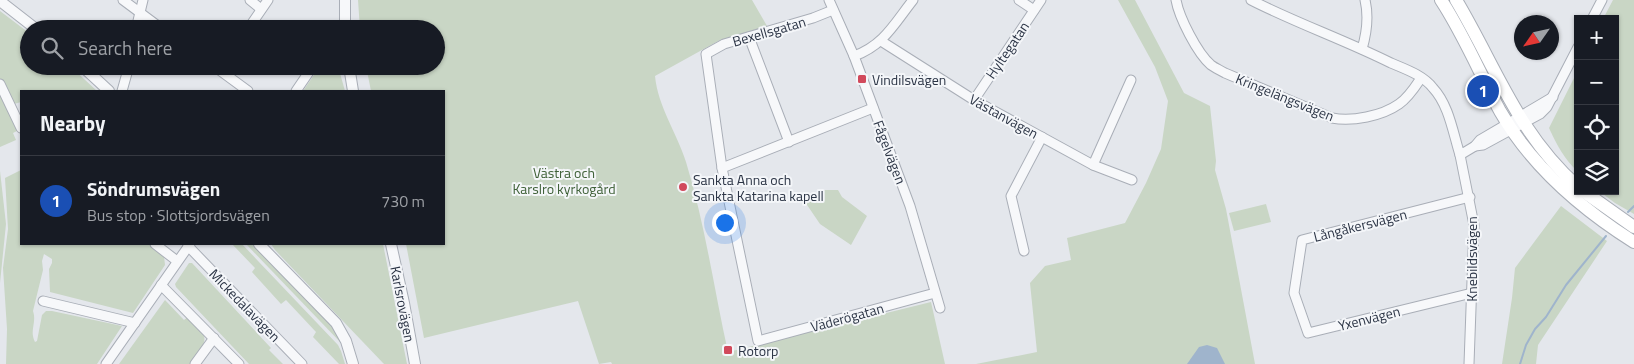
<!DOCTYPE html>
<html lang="en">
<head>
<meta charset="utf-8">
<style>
	body { margin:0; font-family:"Titillium Web",sans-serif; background:#20242c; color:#f1f3f6 }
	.controls { position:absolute; right:15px; top:15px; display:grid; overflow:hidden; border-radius:0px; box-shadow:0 1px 4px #0004 }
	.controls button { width:45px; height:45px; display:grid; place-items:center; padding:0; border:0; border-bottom:1px solid #363941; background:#171b24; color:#f1f3f6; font:25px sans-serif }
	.compass { position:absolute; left:1514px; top:15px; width:45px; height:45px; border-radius:50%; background:#171b24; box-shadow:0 1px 4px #0004; rotate:236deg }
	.you { position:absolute; left:724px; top:222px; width:18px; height:18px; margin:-12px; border:4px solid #fff; border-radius:50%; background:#1a73e8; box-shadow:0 0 0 8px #1a73e833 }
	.badge { display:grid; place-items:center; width:32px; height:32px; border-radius:50%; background:#d1495b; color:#fff; font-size:16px; font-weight:700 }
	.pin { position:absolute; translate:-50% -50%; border:2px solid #fff; box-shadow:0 1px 5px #0006 }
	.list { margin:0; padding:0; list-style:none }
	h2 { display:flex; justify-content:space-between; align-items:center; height:65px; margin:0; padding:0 20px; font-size:21px }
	h2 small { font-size:16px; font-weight:400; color:#9ea1a6 }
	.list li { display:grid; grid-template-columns:32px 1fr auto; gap:15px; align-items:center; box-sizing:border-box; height:90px; padding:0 20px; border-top:1px solid #363941 }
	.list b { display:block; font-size:19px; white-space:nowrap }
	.list p { margin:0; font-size:16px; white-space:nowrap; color:#9ea1a6 }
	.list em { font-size:16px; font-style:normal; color:#9ea1a6 }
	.icon { flex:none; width:28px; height:28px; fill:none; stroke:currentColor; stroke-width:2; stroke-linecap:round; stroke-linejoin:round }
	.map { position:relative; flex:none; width:1634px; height:364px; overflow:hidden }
	.search { position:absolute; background:#171b24; box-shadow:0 1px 4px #0004; left:20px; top:20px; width:425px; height:55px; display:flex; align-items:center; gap:12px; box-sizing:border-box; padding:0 18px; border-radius:28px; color:#9ea1a6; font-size:19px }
	.panel { position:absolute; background:#171b24; box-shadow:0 1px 4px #0004; left:20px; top:90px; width:425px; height:155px; border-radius:0px }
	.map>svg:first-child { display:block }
	.green { fill:#c9d6c5 }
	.water { fill:#9fb4cc }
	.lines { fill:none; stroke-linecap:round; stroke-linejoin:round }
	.stream { stroke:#9fb4cc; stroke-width:2 }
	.minor-casing { stroke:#a9aeb7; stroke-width:11 }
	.tertiary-casing { stroke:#a9aeb7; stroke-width:12 }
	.secondary-casing { stroke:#a9aeb7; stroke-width:14 }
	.minor { stroke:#f7f8fa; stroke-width:9 }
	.tertiary { stroke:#f7f8fa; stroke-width:10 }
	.secondary { stroke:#fff; stroke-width:12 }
	.poi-dot { fill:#d1495b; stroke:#f4f6f9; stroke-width:2 }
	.labels { text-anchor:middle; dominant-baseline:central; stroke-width:4; stroke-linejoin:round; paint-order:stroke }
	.street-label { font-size:14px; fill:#2b3445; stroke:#f4f6f9 }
	.poi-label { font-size:14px; fill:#2b3445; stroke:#f4f6f9; text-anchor:start }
	.park-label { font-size:14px; fill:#3f6138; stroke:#f4f6f9 }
</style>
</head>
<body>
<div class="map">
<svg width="1634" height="364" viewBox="0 0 1634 364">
	<rect width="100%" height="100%" fill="#e4e7ec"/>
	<g class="green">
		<path d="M 358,0 L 752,0 L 767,26 L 720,40 L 655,76 C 658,107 677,133 686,162 C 705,224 714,289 728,352 L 931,302 L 945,364 L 612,364 L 611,362 L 599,364 L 578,301 L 424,338 L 406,244 L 444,244 L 444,91 L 371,91 L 366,66 L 436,66 L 436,29 L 360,29 Z"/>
		<polygon points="1118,0 1135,0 1184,93 1210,106 1216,161 1215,170 1226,209 1255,364 976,364 1037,352 1030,283 1045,266 1071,260 1067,238 1125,223 1146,183 1161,149 1168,101 1155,67"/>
		<polygon points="1613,0 1634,0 1634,214 1615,203 1599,191 1615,191 1615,19 1603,19"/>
		<polygon points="0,11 29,33 29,66 70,66 97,91 21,91 21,102 14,104 0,80"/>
		<polygon points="320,66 338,66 345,91 303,91"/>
		<path d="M 1578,70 L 1578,172 C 1564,159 1557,145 1549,128 Z"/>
		<polygon points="0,93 19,130 13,133 16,140 0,147"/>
		<path d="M 21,170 L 21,244 L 149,244 L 164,256 L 165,265 L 133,313 L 50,292 L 49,269 L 52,263 L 52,259 L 44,254 L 42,261 L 43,270 L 33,311 C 37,323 29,330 35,342 L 37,341 L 42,315 L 46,311 L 52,311 L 122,326 L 97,364 L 6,364 L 7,329 L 3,268 L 8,229 L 5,178 Z"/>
		<polygon points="0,171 6,224 0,283"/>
		<polygon points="825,190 838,190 842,197 867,216 851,245 820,224 803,199"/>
		<polygon points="1266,204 1271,222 1234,231 1229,213"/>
		<polygon points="1561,206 1607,241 1538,345 1536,364 1502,364 1512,298 1515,268"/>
		<polygon points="232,244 242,244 338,345 341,351 345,364 339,364 313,337 316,332 286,300 281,304 252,272 255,268"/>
		<polygon points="246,244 253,244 335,329 343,345"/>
		<polygon points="271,244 383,244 407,364 384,364 275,250"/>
		<polygon points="189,263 192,263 271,348 269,350 283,364 249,364 176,287 175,284"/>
		<path d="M 165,300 L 184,320 L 189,316 C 210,340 209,338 190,364 L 119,364 Z"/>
	</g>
	<polygon class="water" points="1207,345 1217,348 1225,364 1187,364 1199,347"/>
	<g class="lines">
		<g class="stream">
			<polyline points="1628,212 1634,206"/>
			<polyline points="1520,364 1526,345 1535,329 1546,317 1566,285 1606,236"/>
		</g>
		<defs>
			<g id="minor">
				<polyline points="123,0 162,29"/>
				<polyline points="250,0 261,9"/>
				<polyline points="829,0 854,56 910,206 940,308"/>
				<polyline points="1019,0 1034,10"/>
				<path d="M 1176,0 C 1179,17 1197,53 1211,65 C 1215,68 1220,70 1225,73 L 1332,118 C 1352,122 1382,116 1399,104 C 1409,97 1415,87 1421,78"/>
				<path d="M 1251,0 C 1296,23 1345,40 1391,63 C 1405,69 1423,75 1433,88 C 1449,105 1453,133 1460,155 L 1475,146 L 1480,140 L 1553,97"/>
				<polyline points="833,10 813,18 724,44 706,54 722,168 758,341 935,293"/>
				<polyline points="1592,19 1602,0"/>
				<polyline points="136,29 143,0"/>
				<polyline points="248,29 268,0"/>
				<polyline points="749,37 789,142"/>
				<polyline points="881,41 974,100 1093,165 1132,180"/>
				<path d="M 1362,49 C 1367,32 1369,17 1365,0"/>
				<path d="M 854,56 C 884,45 894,24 913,0"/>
				<polyline points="214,66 248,91"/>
				<polyline points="0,84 21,128"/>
				<polyline points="122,91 129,66"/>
				<polyline points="296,91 313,66"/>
				<polyline points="974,100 1041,0"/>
				<polyline points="1475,146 1483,145 1540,114 1547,107 1578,47"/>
				<polyline points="1460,155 1474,225 1469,364"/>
				<polyline points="1093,165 1131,80"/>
				<polyline points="722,168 873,108"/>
				<polyline points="1470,197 1302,240 1294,293 1308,333 1472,293"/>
				<polyline points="155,244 177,261"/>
				<polyline points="188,246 302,364"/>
				<polyline points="1024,251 1011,196 1042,137"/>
				<polyline points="161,285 239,364"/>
				<polyline points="43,301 135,323"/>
				<polyline points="106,364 190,244"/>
				<polyline points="195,364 214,338"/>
			</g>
			<g id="tertiary">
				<polyline points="345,0 345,29"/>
				<polyline points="0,1 36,29"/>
				<polyline points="82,66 109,91"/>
				<polyline points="349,66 353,91"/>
				<polyline points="259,244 336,323 346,341 353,364"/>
				<polyline points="391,244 404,303 415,364"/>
			</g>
			<g id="secondary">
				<path d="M 1441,0 C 1464,35 1480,74 1500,111 C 1532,167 1580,208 1634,242"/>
				<path d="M 1456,0 C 1496,67 1517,133 1578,187"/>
				<polyline points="1583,191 1634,227"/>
			</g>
		</defs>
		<use href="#minor" class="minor-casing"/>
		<use href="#tertiary" class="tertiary-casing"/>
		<use href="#secondary" class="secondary-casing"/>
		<use href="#minor" class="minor"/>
		<use href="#tertiary" class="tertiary"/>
		<use href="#secondary" class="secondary"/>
	</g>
	<g class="poi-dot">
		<rect x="857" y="74" width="10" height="10" rx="2.5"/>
		<circle cx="683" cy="187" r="5"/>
		<rect x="723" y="345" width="10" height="10" rx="2.5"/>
	</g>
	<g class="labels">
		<g class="street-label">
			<text transform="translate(769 31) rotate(-16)">Bexellsgatan</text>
			<text transform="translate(1007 50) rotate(-56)">Hyltegatan</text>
			<text transform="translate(1285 97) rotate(22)">Kringelängsvägen</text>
			<text transform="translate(1004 116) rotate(29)">Västanvägen</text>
			<text transform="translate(890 152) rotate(69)">Fågelvägen</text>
			<text transform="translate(1360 225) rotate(-14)">Långåkersvägen</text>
			<text transform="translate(1471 259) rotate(-90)">Knebildsvägen</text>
			<text transform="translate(403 304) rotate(79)">Karlsrovägen</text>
			<text transform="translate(245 305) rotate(46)">Mickedalavägen</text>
			<text transform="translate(847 317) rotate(-15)">Väderögatan</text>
			<text transform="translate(1369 318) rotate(-14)">Yxenvägen</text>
		</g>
		<g class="poi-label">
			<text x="872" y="79">Vindilsvägen</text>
			<text x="693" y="179">Sankta Anna och<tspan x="693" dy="16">Sankta Katarina kapell</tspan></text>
			<text x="738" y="350">Rotorp</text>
		</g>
		<g class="park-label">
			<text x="564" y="172">Västra och<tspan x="564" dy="16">Karslro kyrkogård</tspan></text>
		</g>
	</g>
</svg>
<div class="controls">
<button>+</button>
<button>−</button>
<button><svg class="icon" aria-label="locate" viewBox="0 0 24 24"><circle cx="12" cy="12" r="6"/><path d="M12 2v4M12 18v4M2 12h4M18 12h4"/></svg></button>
<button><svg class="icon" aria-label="layers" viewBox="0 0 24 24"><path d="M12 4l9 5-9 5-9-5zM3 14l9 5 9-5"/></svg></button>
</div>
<svg class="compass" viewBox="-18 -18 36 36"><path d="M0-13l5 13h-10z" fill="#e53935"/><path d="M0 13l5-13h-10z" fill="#9ea1a6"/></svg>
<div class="you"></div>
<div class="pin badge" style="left:1483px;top:91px;background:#1a4fb4">1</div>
<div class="search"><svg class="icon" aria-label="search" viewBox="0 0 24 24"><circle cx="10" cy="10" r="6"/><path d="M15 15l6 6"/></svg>Search here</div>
<section class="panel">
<h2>Nearby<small></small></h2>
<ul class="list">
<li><span class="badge" style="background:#1a4fb4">1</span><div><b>Söndrumsvägen</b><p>Bus stop · Slottsjordsvägen</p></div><em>730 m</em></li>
</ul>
</section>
</div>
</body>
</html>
